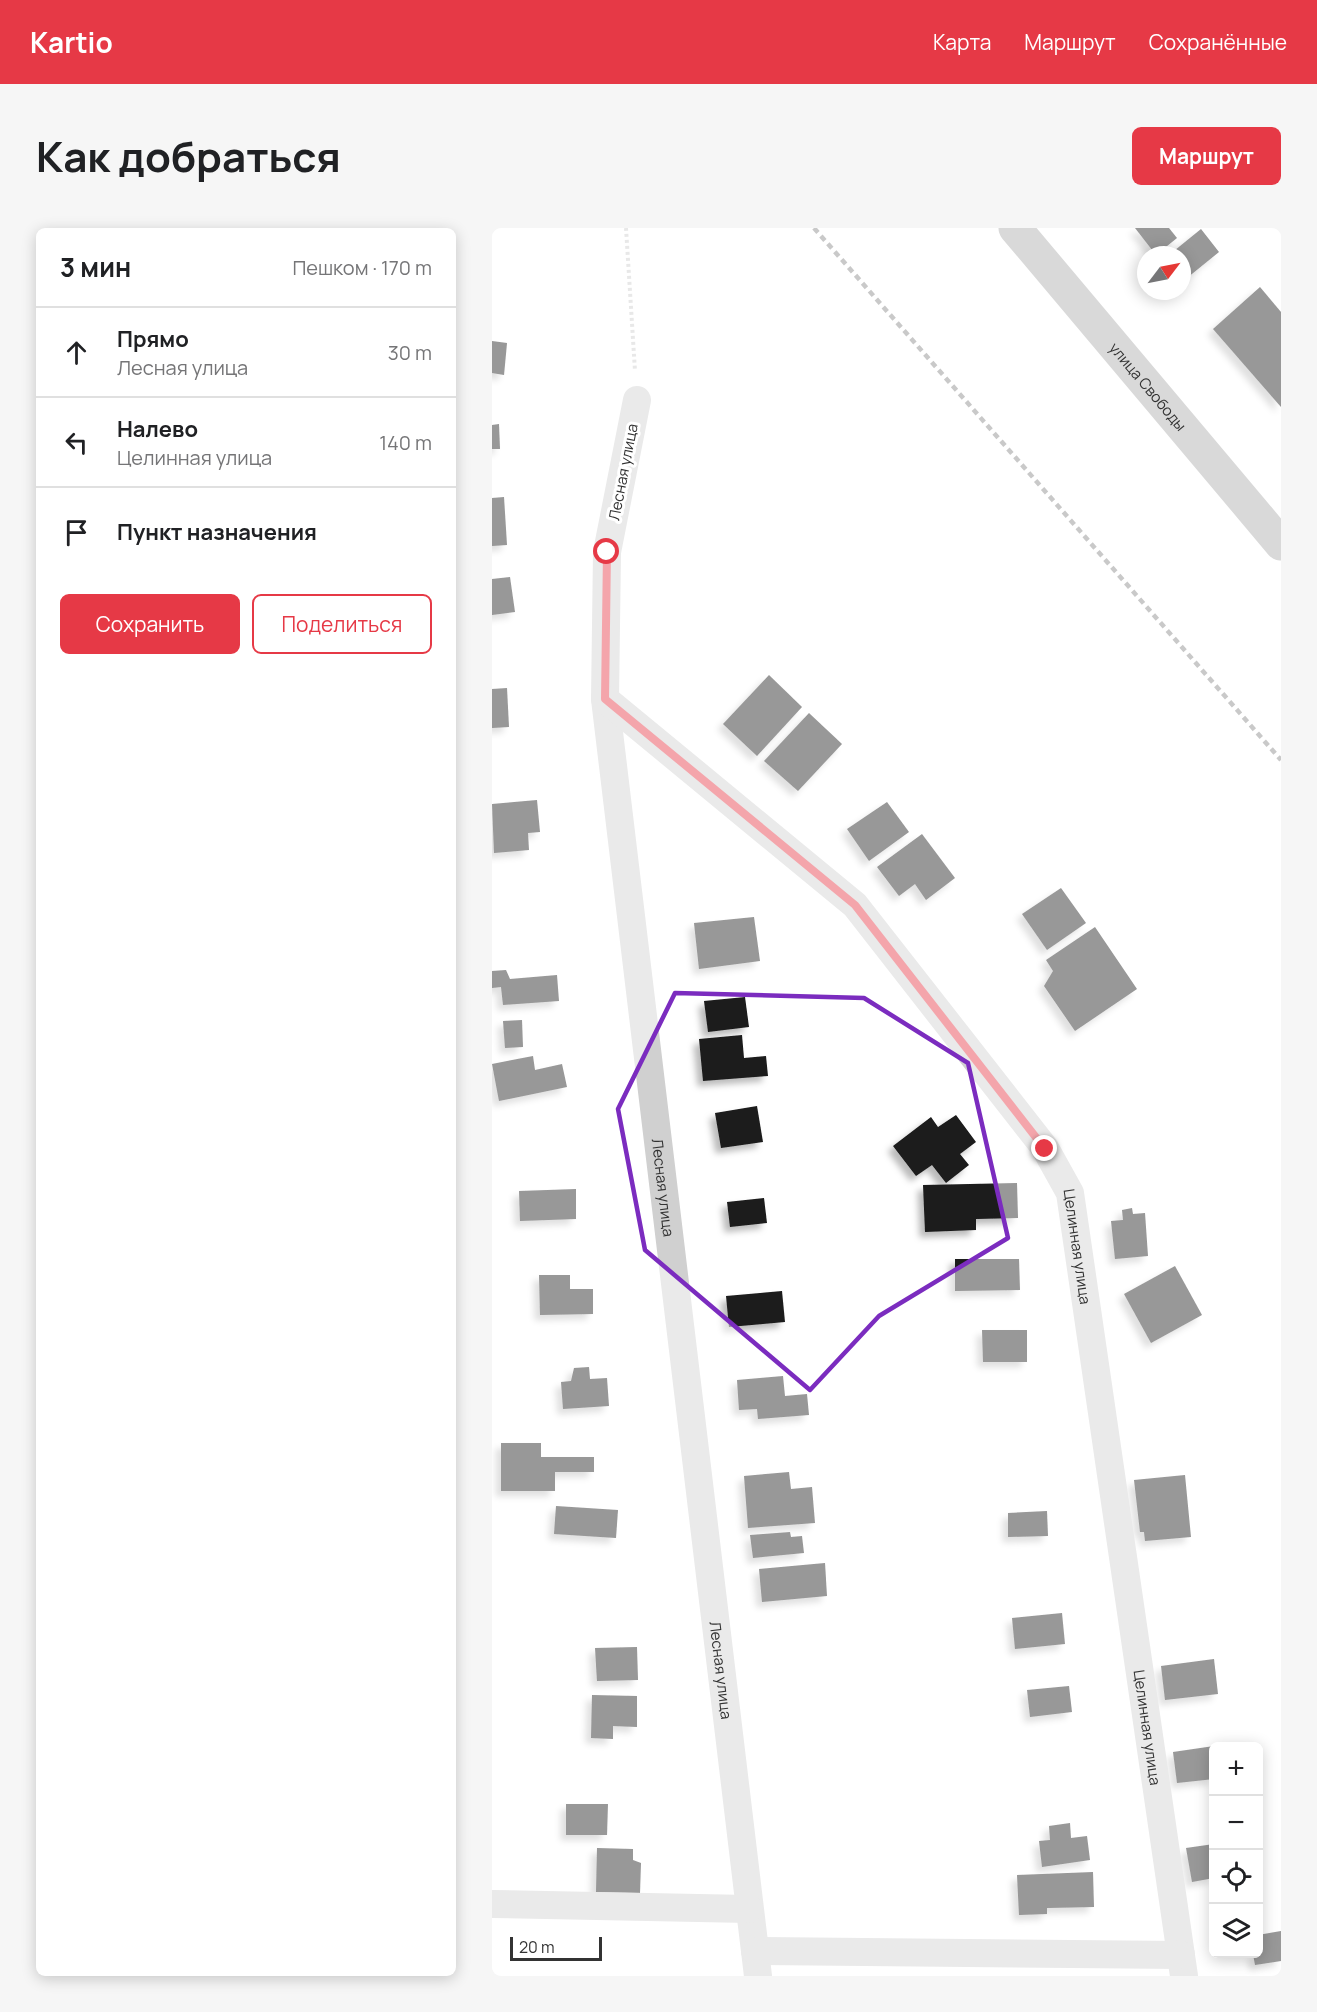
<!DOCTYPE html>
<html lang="ru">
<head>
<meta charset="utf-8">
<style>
	body { margin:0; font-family:Manrope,sans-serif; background:#f6f6f6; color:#202124 }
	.controls { position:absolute; right:18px; bottom:18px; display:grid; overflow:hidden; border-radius:9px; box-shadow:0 3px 15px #0003 }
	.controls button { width:54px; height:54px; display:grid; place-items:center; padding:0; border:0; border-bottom:2px solid #e0e0e0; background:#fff; color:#202124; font:30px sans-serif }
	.compass { position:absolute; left:645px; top:18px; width:54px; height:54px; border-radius:50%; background:#fff; box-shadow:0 3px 15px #0003; rotate:58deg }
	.scale { position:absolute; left:18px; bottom:15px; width:92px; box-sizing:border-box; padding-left:6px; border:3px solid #333; border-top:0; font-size:16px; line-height:21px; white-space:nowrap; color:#333; -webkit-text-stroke:4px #fff; paint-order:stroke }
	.stop { position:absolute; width:18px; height:18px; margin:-14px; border:4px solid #e63946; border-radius:50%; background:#fff }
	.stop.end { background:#e63946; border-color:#fff; box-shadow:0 2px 6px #0008 }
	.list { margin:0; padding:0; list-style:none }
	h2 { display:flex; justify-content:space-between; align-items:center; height:78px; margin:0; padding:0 24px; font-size:26px }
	h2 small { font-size:20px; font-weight:400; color:#757577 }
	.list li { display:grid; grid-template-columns:39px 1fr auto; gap:18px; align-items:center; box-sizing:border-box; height:90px; padding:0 24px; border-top:2px solid #e0e0e0 }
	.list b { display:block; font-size:22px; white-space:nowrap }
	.list p { margin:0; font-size:20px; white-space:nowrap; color:#757577 }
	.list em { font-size:20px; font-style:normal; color:#757577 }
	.actions { display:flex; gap:12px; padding:18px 24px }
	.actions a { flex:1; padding:14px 0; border:2px solid #e63946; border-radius:9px; text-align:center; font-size:21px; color:#e63946 }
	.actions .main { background:#e63946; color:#fff }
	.icon { flex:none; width:33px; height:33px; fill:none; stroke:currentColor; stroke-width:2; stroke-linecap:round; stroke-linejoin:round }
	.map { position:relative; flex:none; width:789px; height:1748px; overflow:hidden; border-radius:9px }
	header { display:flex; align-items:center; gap:36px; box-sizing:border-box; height:84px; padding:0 30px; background:#e63946; color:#fff }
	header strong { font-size:28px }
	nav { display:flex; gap:33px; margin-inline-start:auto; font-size:21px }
	.intro { display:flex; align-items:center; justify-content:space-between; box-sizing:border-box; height:144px; padding:0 36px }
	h1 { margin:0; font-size:42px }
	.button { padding:15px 27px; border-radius:9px; background:#e63946; color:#fff; font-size:21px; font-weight:700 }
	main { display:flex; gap:36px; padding:0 36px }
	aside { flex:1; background:#fff; border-radius:9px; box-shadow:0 3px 15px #0003 }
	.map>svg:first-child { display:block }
	.building { fill:#1a1a1a; filter:url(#shadow) }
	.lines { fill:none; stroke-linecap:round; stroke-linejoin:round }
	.path { stroke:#cdcdcd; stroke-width:4; stroke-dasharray:3 3; stroke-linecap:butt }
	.minor { stroke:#d0d0d0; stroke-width:28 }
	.primary { stroke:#ababab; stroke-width:33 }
	.rail { stroke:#888; stroke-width:4.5; stroke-dasharray:6 4.5; stroke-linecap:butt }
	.route { stroke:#e63946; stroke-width:8 }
	.marked { fill:none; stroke:#7b2cbf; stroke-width:4.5; stroke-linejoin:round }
	.labels { text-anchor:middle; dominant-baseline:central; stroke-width:6; stroke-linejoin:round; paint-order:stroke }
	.street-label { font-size:15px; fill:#333; stroke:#fff }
</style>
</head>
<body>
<header>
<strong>Kartio</strong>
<nav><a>Карта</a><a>Маршрут</a><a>Сохранённые</a></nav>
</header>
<div class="intro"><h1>Как добраться</h1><a class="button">Маршрут</a></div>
<main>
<aside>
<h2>3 мин<small>Пешком · 170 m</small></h2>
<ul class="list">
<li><svg class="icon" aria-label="ahead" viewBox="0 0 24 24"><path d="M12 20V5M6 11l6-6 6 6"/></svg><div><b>Прямо</b><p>Лесная улица</p></div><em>30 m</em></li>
<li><svg class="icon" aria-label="left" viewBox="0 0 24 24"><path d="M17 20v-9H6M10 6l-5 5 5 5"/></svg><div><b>Налево</b><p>Целинная улица</p></div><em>140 m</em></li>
<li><svg class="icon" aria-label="arrive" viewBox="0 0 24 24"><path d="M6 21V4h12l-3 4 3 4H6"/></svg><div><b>Пункт назначения</b></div></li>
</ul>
<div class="actions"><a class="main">Сохранить</a><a>Поделиться</a></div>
</aside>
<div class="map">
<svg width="789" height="1748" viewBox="0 0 789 1748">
	<defs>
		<filter id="shadow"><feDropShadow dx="-5.5" dy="5.5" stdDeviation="3" flood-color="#0004"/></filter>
	</defs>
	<rect width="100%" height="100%" fill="#fff"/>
	<g class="building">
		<polygon points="643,0 677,0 685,10 664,27"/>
		<polygon points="709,1 727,24 690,54 690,27 677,27"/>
		<polygon points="768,59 789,84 789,179 721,101"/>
		<polygon points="0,113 15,115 12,147 0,145"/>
		<polygon points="7,196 8,221 0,221 0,197"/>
		<polygon points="12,269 15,317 0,318 0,270"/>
		<polygon points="18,349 23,384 0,387 0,351"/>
		<polygon points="277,447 310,479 265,528 231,496"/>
		<polygon points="15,460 17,499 0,500 0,461"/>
		<polygon points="317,485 350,516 306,563 272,533"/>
		<polygon points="45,572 48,604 36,605 37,622 2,625 0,576"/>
		<polygon points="395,574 417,604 377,633 355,601"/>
		<polygon points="430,606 463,650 434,672 423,656 407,668 385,639"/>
		<polygon points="569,660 594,695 555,722 530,686"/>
		<polygon points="262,689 268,733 207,741 202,695"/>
		<polygon points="603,699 645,761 583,803 552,758 561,743 554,732"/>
		<polygon points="14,742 18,751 65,747 67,773 11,777 9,759 0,760 0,743"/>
		<polygon points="253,769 257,799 216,804 212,773"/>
		<polygon points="30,792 31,819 13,820 11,793"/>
		<polygon points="250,807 252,830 274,828 276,848 211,853 207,811"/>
		<polygon points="41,828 43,842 70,836 75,859 7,873 0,836"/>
		<polygon points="265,878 271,914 229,920 223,885"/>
		<polygon points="464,887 484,914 468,926 477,937 454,955 440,937 424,948 401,918 439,889 446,899"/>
		<polygon points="525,955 526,990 484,991 484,1002 433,1004 431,957"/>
		<polygon points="84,961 84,991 28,993 27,963"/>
		<polygon points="272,970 275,995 238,999 235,974"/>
		<polygon points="640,980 641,986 653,985 656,1028 623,1031 619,993 631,992 630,982"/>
		<polygon points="463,1031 527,1031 528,1062 463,1063"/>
		<polygon points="683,1038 710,1087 659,1115 632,1066"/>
		<polygon points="47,1047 78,1047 78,1061 101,1061 101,1086 48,1087"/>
		<polygon points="290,1063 293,1094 237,1099 234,1068"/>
		<polygon points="490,1102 535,1102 535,1134 491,1134"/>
		<polygon points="97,1139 98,1151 115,1150 117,1178 71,1181 69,1154 79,1153 82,1140"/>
		<polygon points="291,1148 293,1168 315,1166 317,1187 266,1191 265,1181 247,1182 245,1152"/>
		<polygon points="9,1215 49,1215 49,1229 102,1229 102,1244 63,1244 63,1263 9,1263"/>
		<polygon points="297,1244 299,1261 320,1259 323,1295 256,1300 252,1248"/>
		<polygon points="693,1247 699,1309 653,1313 652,1304 648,1304 642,1252"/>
		<polygon points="64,1278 126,1282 124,1310 62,1306"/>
		<polygon points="555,1283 556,1308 516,1309 516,1285"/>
		<polygon points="298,1304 299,1309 310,1308 312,1325 261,1330 258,1307"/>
		<polygon points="333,1335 335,1368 270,1374 267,1341"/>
		<polygon points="570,1385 573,1416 523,1421 520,1390"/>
		<polygon points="145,1419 146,1452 105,1453 103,1420"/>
		<polygon points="722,1431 726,1466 673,1472 669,1438"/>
		<polygon points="577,1458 580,1484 538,1489 535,1462"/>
		<polygon points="100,1467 145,1468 145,1499 121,1498 121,1511 99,1510"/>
		<polygon points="722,1518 722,1551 685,1555 681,1524"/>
		<polygon points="74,1576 116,1576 115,1607 74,1607"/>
		<polygon points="578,1595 579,1610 595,1608 598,1632 550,1639 547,1613 558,1612 557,1598"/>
		<polygon points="722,1616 722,1650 700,1654 694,1620"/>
		<polygon points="105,1620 141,1621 141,1632 149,1635 148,1665 104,1664"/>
		<polygon points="601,1644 602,1679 555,1680 555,1686 527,1687 525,1647"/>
		<polygon points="789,1703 789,1733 763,1737 761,1726 766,1726 766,1707"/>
	</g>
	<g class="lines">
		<polyline class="path" points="134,0 143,143"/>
		<g class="minor">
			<path id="s1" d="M 145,172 L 115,324 L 113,471 L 266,1748"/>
			<path id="s2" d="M 113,471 L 363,677 L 553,920 L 578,965 L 692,1748"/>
			<polyline points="0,1676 257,1681"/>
			<polyline points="263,1723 689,1727"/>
		</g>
		<path class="primary" id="s3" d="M 523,0 L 789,316"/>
		<polyline class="rail" points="322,0 789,532"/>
	</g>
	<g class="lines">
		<polyline class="route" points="115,324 113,471 363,677 553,921"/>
	</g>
	<path d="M0 0H789V1748H0ZM 183,765 L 372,770 L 476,835 L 516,1010 L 387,1088 L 318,1162 L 153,1022 L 126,881 Z" fill="#fff" fill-opacity=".55" fill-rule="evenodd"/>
	<path class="marked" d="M 183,765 L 372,770 L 476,835 L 516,1010 L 387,1088 L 318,1162 L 153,1022 L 126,881 Z"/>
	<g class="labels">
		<g class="street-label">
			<text stroke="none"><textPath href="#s3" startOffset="207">улица Свободы</textPath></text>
			<text transform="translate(131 244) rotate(-79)">Лесная улица</text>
			<text stroke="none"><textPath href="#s1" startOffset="794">Лесная улица</textPath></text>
			<text stroke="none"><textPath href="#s2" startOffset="738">Целинная улица</textPath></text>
			<text stroke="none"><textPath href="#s1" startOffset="1280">Лесная улица</textPath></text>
			<text stroke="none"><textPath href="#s2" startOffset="1224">Целинная улица</textPath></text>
		</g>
	</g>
</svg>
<div class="controls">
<button>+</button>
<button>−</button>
<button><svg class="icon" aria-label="locate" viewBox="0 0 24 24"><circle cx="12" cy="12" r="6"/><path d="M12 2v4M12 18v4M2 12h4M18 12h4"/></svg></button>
<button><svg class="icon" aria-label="layers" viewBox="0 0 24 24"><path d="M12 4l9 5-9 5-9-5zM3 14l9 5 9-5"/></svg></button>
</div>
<svg class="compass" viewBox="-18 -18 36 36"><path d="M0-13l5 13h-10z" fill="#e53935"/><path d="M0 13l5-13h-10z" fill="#757577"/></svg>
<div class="scale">20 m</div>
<div class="stop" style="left:115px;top:324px"></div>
<div class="stop end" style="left:553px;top:921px"></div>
</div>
</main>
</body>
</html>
